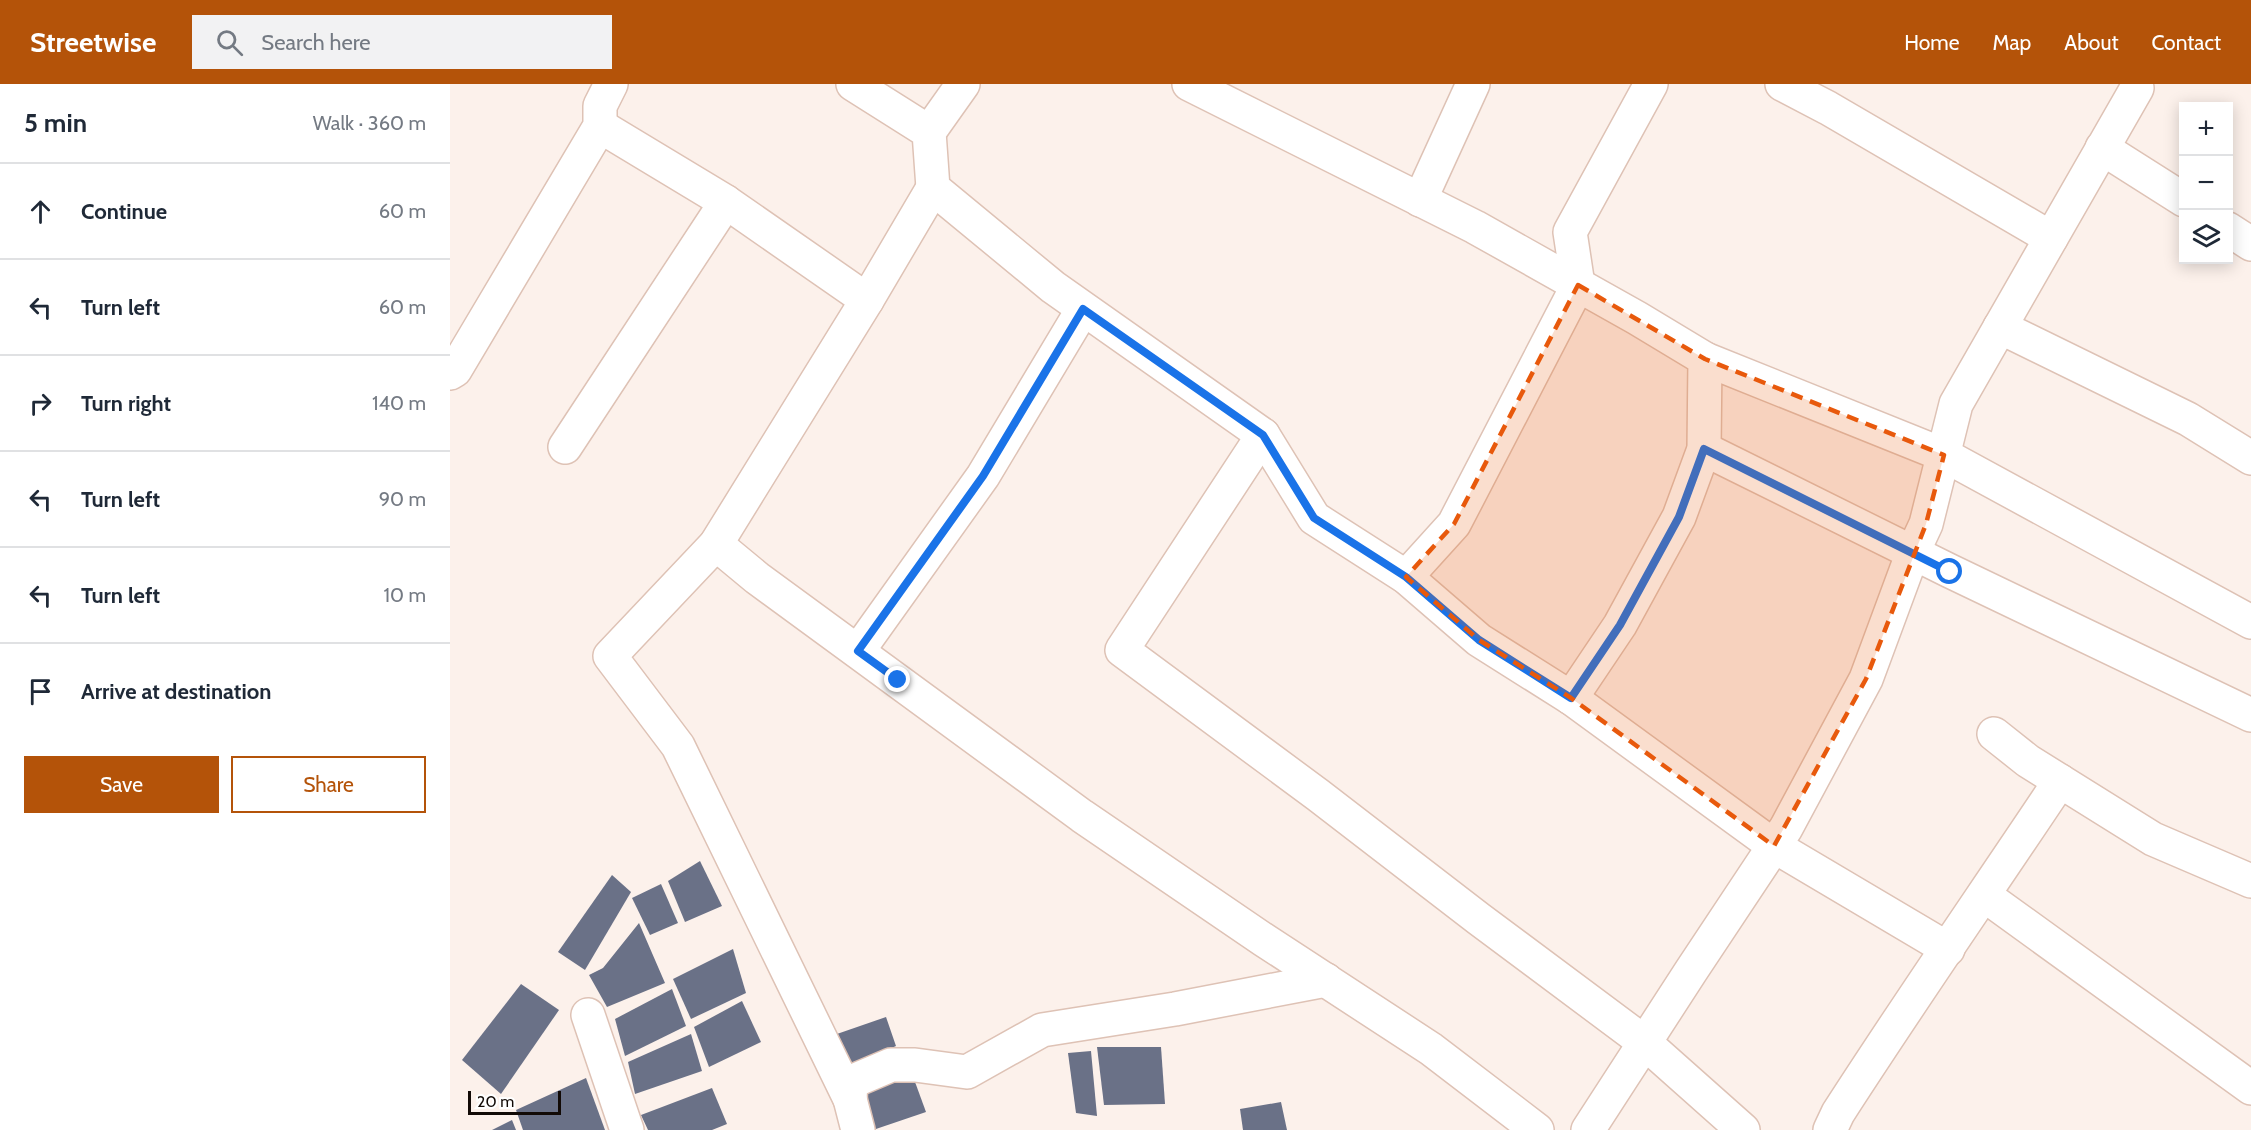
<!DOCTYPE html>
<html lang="en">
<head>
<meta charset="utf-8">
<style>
	body { margin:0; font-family:Cabin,sans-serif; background:#f2f2f3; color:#1f2937 }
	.controls { position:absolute; right:18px; top:18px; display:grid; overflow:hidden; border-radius:0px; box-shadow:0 3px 15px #0003 }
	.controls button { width:54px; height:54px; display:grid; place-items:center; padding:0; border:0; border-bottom:2px solid #e0e1e3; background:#fff; color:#1f2937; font:30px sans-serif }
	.scale { position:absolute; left:18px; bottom:15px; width:93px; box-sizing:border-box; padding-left:6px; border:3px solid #120a06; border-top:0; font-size:16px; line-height:21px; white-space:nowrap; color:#120a06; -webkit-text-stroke:4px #fff; paint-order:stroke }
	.stop { position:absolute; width:18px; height:18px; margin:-14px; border:4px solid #1a73e8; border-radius:50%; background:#fff }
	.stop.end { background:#1a73e8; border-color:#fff; box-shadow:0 2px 6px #0008 }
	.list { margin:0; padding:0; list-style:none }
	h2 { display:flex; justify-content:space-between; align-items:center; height:78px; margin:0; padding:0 24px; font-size:26px }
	h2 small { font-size:20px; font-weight:400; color:#747a83 }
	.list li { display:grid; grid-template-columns:39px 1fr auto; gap:18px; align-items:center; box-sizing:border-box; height:96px; padding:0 24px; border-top:2px solid #e0e1e3 }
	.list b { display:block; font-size:22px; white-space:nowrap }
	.list em { font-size:20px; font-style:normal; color:#747a83 }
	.actions { display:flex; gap:12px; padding:18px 24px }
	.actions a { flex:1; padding:14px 0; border:2px solid #b45309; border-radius:0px; text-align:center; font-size:21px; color:#b45309 }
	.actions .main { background:#b45309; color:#fff }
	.icon { flex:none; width:33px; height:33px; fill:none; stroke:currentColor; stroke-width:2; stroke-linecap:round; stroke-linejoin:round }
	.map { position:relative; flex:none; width:1801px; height:1046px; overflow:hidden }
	header { display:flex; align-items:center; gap:36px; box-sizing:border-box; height:84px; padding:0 30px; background:#b45309; color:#fff }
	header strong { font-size:28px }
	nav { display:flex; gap:33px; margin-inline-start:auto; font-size:21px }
	.search { width:420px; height:54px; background:#f2f2f3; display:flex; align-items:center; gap:15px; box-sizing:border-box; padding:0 21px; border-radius:0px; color:#747a83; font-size:22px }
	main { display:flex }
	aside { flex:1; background:#fff }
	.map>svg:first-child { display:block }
	.building { fill:#6a7187 }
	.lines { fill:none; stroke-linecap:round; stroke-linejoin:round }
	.street-casing { stroke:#dec2b5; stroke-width:36 }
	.street { stroke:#fff; stroke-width:33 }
	.route { stroke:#1a73e8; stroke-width:8 }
	.marked { fill:#e8590c; fill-opacity:0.2; stroke:#e8590c; stroke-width:4.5; stroke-dasharray:12 8; stroke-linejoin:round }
</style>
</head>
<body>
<header>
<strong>Streetwise</strong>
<div class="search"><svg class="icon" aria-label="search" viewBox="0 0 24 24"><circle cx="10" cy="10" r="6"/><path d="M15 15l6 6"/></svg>Search here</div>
<nav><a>Home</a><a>Map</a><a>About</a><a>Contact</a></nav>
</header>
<main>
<aside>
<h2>5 min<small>Walk · 360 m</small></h2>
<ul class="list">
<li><svg class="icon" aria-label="ahead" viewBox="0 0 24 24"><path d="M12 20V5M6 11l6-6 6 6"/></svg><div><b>Continue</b></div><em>60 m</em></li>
<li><svg class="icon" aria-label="left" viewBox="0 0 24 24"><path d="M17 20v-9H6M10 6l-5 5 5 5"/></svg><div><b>Turn left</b></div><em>60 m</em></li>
<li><svg class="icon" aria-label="right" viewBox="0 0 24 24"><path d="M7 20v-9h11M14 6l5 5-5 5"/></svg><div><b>Turn right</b></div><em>140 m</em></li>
<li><svg class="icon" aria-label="left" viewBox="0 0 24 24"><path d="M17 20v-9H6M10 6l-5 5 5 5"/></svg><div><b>Turn left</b></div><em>90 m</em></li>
<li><svg class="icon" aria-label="left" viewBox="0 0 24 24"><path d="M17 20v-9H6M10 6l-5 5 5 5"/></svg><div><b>Turn left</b></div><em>10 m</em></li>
<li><svg class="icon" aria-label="arrive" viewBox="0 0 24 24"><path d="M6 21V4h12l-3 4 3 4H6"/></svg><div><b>Arrive at destination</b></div></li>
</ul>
<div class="actions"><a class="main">Save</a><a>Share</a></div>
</aside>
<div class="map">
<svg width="1801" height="1046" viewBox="0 0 1801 1046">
	<rect width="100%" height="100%" fill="#fcf1eb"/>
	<g class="building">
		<polygon points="250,777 272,822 235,838 218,797"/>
		<polygon points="162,791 181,808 135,886 108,868"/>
		<polygon points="211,800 228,839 200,851 182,814"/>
		<polygon points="189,839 215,899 157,923 139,891 153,884"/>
		<polygon points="283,865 296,909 241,935 223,895"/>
		<polygon points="71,900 109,926 51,1010 12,976"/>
		<polygon points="222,905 236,942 175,972 165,935"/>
		<polygon points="292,917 311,958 259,983 244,943"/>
		<polygon points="436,933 446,962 397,984 384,951"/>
		<polygon points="241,950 252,987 185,1010 178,978"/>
		<polygon points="647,963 711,963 715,1020 654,1021"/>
		<polygon points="641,967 647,1032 626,1029 618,969"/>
		<polygon points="461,987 476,1028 423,1046 407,1011"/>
		<polygon points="136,994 155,1046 73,1046 66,1026"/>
		<polygon points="262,1004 277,1040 262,1046 198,1046 191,1031"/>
		<polygon points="831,1018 837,1046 793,1046 790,1025"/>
		<polygon points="62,1036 66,1046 42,1046"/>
	</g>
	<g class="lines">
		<defs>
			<g id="street">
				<polyline points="403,0 479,48 483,104 603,203 813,351 864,434 956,493 1029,556 1121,614 1324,762 1498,865"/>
				<polyline points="739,0 1025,143 1187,234 1255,275 1254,365 1229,433 1170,541 1121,614"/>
				<polyline points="1332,0 1378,24 1601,154"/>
				<polyline points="150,42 276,118 417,216"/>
				<polyline points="479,48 513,0"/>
				<polyline points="1652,64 1734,116"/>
				<polyline points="970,116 1023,0"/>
				<polyline points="1778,145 1801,160"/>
				<polyline points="1550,243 1738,335 1801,374"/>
				<polyline points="1255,275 1494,371 1801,538"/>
				<polyline points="0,289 5,286 150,42 150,22 161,0"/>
				<polyline points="813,351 672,566 868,711 1029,835 1194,958 1293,1046"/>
				<polyline points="115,363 276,118"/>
				<polyline points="1254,365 1500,487 1801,631"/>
				<polyline points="266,460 307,494 632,732 814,856 981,965 1087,1046"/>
				<polyline points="956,493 1004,440 1128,201 1120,148 1201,0"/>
				<polyline points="408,567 533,392 633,225"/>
				<polyline points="1544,650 1578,677 1703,755 1801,797"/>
				<polyline points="1534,811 1801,1004"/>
				<polyline points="138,931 177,1046"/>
				<polyline points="400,1015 401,998 441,981 465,981 517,988 592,946 725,925 876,896"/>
				<polyline points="408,1046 400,1015 228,662 160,572 266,460 417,216 483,104"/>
				<polyline points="1138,1046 1241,887 1336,744 1416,595 1463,468 1476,440 1506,320 1687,4"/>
				<path d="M 1380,1046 L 1388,1029 C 1460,917 1536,808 1610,697"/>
			</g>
		</defs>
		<use href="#street" class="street-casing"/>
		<use href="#street" class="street"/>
	</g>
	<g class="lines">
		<polyline class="route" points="448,596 408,567 533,392 633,225 813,351 864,434 956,493 1029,556 1121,614 1170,541 1229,433 1254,365 1500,488"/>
	</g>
	<path class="marked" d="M 1128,201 L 1255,275 L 1494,371 L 1476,440 L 1416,595 L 1324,762 L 1121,614 L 1029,556 L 956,493 L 1004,440 Z"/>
</svg>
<div class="controls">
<button>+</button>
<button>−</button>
<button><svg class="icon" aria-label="layers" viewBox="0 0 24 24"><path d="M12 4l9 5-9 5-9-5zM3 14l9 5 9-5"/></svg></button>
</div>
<div class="scale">20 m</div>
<div class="stop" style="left:1500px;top:488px"></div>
<div class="stop end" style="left:448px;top:596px"></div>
</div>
</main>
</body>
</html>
